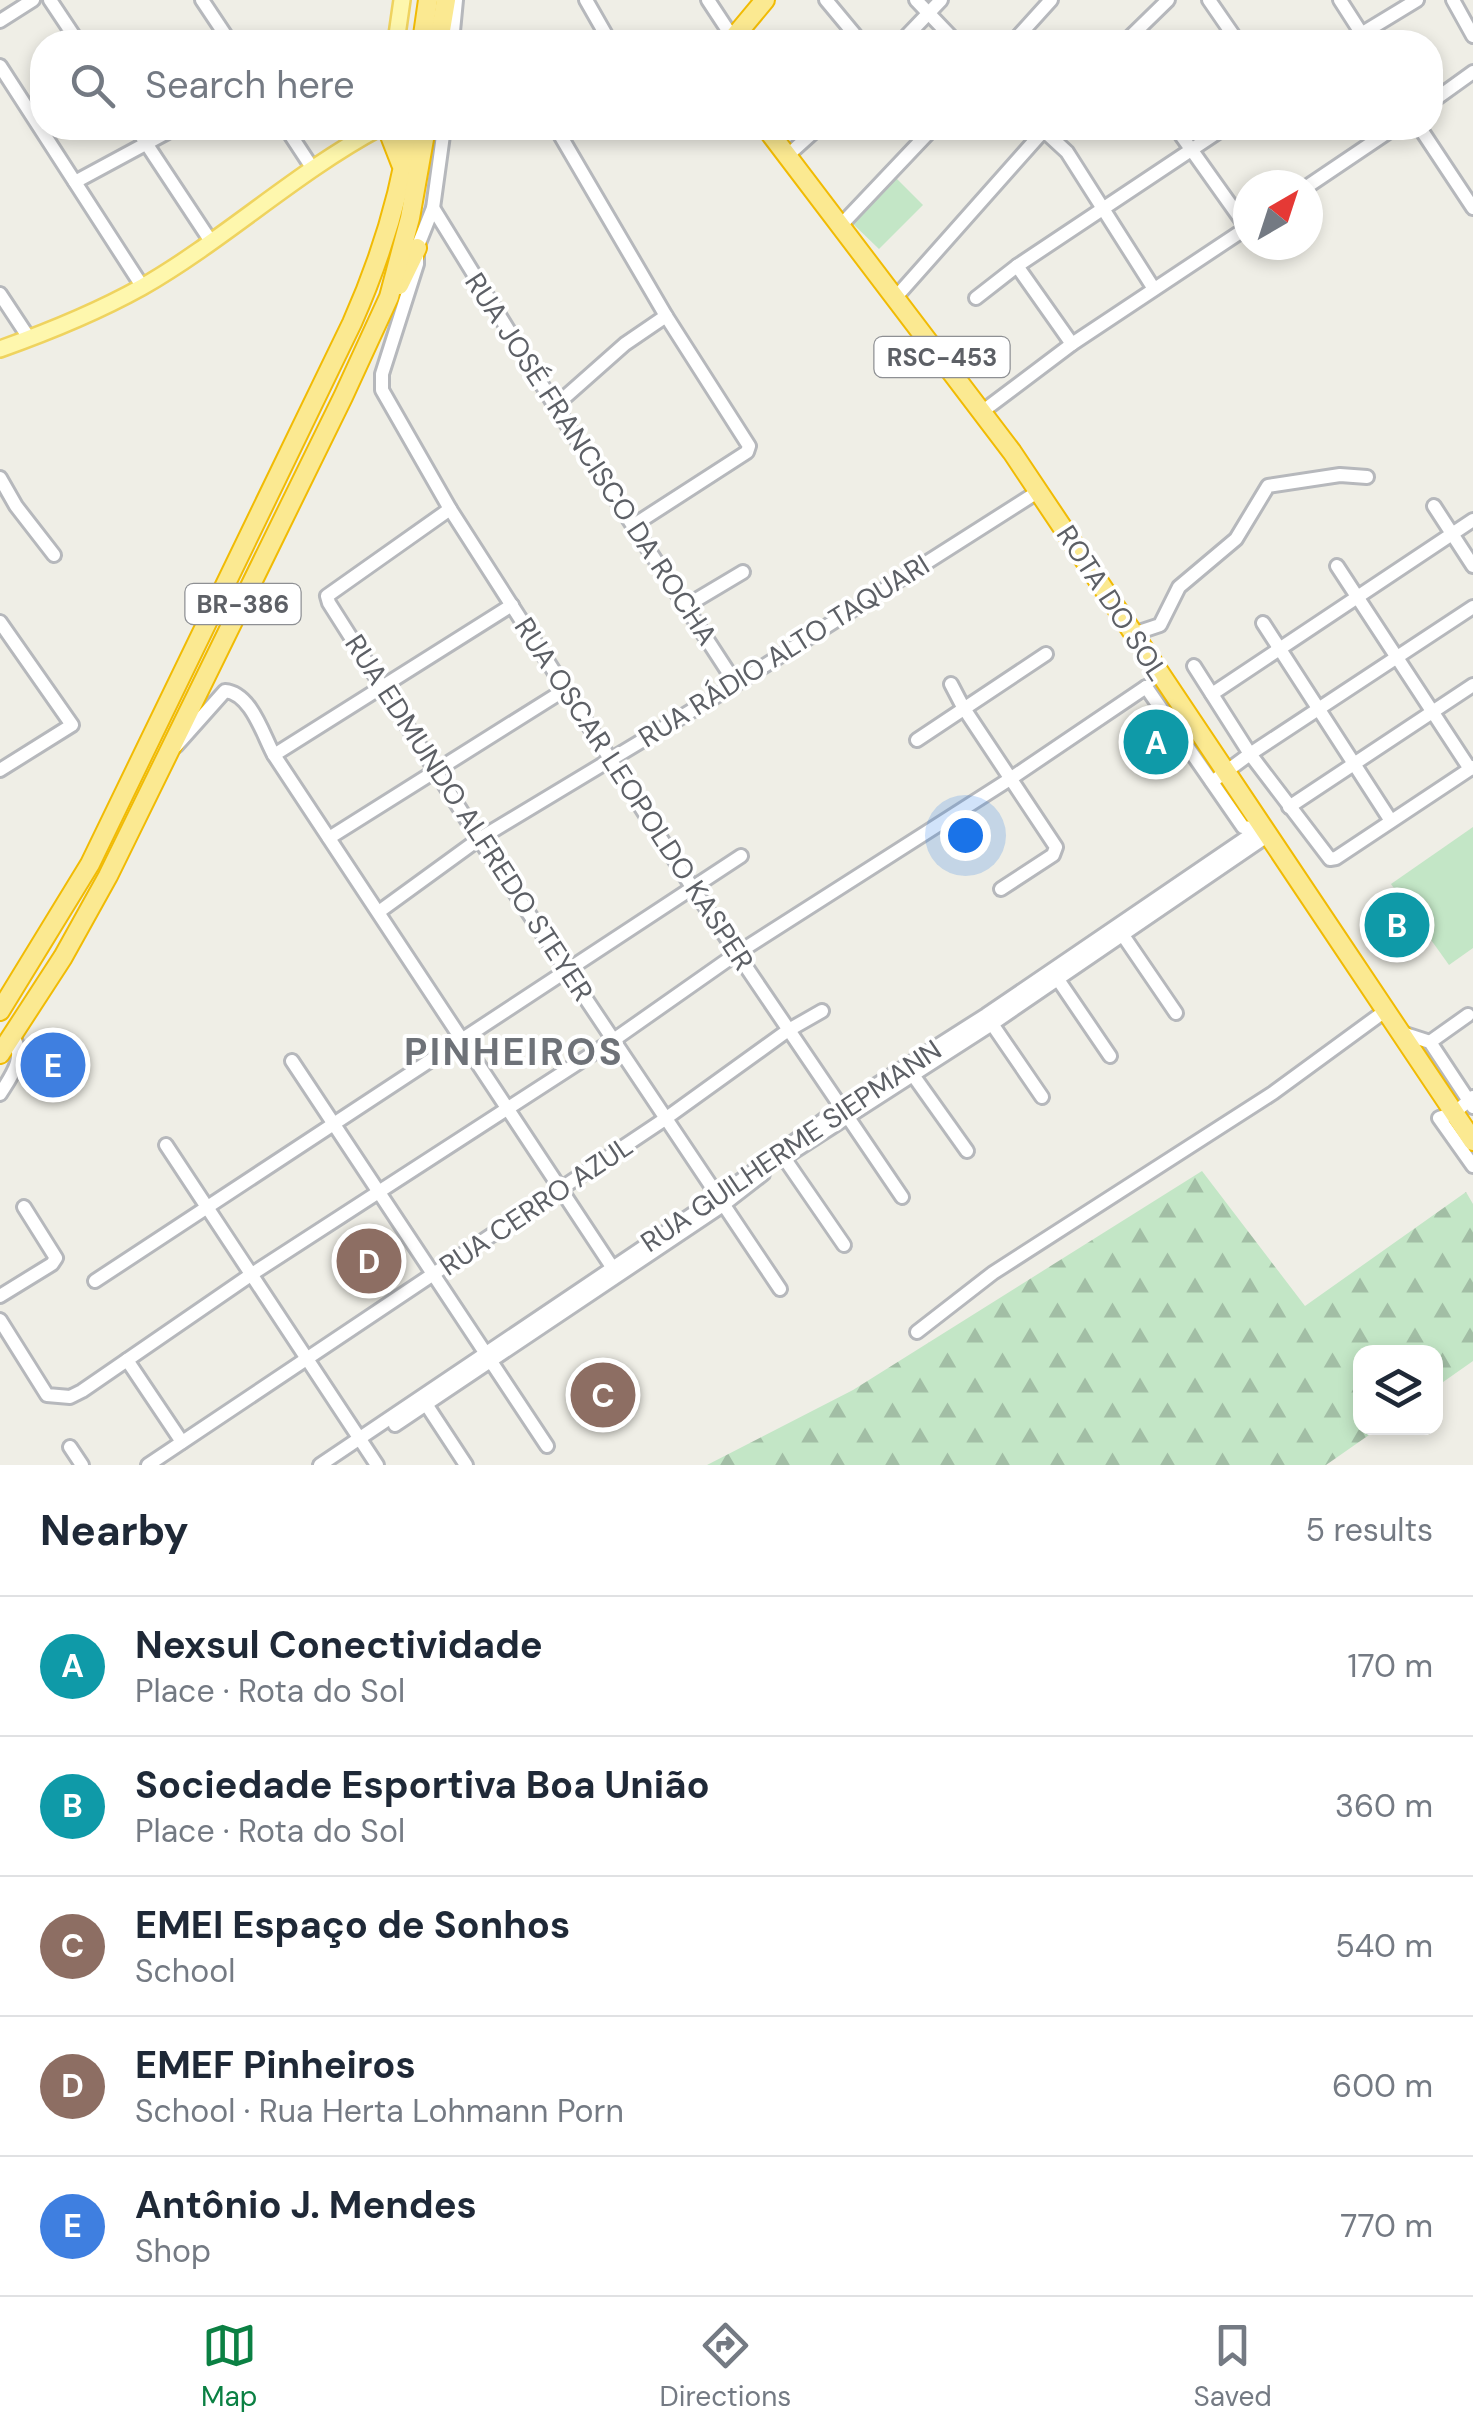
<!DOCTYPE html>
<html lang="en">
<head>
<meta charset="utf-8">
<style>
	body { margin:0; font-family:"DM Sans",sans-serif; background:#f6f6f7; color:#1f2937 }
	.controls { position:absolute; right:30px; bottom:30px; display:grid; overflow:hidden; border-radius:20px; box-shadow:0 5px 15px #0003 }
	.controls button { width:90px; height:90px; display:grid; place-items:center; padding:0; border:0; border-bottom:2px solid #e0e1e3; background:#fff; color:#1f2937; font:50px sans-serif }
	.compass { position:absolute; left:1233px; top:170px; width:90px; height:90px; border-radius:50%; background:#fff; box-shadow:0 5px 15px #0003; rotate:39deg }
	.you { position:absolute; left:965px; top:835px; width:35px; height:35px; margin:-25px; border:8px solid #fff; border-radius:50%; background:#1a73e8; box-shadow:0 0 0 15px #1a73e833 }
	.badge { display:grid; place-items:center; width:65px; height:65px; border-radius:50%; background:#0b8043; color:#fff; font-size:32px; font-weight:700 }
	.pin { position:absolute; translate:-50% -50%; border:5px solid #fff; box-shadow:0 2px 10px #0006 }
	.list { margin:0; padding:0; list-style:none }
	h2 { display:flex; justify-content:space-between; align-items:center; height:130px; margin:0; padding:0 40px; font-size:42px }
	h2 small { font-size:32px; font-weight:400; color:#747a83 }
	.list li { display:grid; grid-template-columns:65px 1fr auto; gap:30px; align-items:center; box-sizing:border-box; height:140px; padding:0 40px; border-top:2px solid #e0e1e3 }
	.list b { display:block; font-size:38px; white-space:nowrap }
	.list p { margin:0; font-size:32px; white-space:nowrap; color:#747a83 }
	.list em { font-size:32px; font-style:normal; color:#747a83 }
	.icon { flex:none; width:55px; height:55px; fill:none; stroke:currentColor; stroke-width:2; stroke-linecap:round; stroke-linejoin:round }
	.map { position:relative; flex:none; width:1473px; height:1465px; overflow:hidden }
	.search { position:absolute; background:#fff; box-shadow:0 5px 15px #0003; left:30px; right:30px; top:30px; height:110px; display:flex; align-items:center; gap:25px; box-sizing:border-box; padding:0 35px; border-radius:40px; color:#747a83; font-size:38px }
	.sheet { height:830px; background:#fff }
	nav { display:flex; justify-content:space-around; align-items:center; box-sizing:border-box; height:140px; border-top:2px solid #e0e1e3; background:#fff; font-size:28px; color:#747a83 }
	nav a { display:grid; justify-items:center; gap:5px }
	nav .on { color:#0b8043 }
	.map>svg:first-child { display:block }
	.grass { fill:#c3e6c6 }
	.forest { fill:url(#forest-firs) }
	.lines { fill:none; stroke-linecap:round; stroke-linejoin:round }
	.minor-casing { stroke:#b6b8bc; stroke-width:18 }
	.major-casing { stroke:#efd35f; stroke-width:20 }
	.highway-casing { stroke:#f1bb04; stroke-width:22 }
	.minor { stroke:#fff; stroke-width:12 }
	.major { stroke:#fef7ad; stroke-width:15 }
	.highway { stroke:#fbe991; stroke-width:18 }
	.labels { text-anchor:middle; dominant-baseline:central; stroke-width:8; stroke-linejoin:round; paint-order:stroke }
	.shield { fill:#fff; stroke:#8e9094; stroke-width:2.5 }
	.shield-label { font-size:25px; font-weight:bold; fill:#5d6066 }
	.street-label { font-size:28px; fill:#5d6066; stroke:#fff }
	.district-label { font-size:38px; font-weight:bold; letter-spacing:2.5px; fill:#6e7278; stroke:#fff }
</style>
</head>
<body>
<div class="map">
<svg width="1473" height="1465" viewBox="0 0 1473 1465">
	<defs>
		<pattern id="forest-firs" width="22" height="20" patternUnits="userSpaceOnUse" patternTransform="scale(2.5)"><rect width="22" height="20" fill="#c3e6c6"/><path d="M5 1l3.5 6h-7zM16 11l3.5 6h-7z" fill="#a2bea5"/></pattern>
	</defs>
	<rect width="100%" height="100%" fill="#efeee6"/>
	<g class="grass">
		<polygon points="895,177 923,205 879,249 851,222"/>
		<polygon points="1473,827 1473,948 1449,965 1391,884"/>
	</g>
	<polygon class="forest" points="1202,1171 1305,1306 1466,1192 1473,1204 1473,1361 1436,1387 1436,1352 1360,1352 1360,1428 1379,1428 1326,1465 707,1465 853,1390"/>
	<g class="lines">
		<defs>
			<g id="minor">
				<polyline points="50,0 78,42"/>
				<polyline points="202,0 230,42"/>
				<polyline points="586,0 610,42"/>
				<polyline points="708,0 733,38"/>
				<polyline points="826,0 861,42"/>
				<polyline points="916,0 956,42"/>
				<polyline points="1209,0 1238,42"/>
				<polyline points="1340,0 1367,42"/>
				<polyline points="1453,0 1473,36"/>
				<polyline points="0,21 33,0"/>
				<polyline points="452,42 456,0"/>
				<polyline points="901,42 941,0"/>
				<polyline points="1013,42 1051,0"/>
				<polyline points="1125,42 1168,0"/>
				<polyline points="1348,42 1417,0"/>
				<polyline points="0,66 142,286"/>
				<polyline points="1430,103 1473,72"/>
				<polyline points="136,128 210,240"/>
				<polyline points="286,128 313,169"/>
				<polyline points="444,128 433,208 417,248 417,264 382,374 382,390 450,509 692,887 902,1197"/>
				<polyline points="556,128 666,316 749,446 747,452 634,525"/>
				<polyline points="1041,128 1067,152 1154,289"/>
				<polyline points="1176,128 1247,228"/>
				<polyline points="1420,128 1473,208"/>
				<polyline points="788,155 818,128"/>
				<polyline points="75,182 175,128"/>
				<polyline points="1308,186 1394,128"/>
				<polyline points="433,208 555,406 736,684"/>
				<polyline points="842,224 933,128"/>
				<polyline points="1017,266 1072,344"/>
				<polyline points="0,294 29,338"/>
				<polyline points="896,297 1046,128"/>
				<polyline points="976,298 1017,266 1224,128"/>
				<polyline points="555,406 625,344 666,316"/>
				<polyline points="983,411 1072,344 1248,227"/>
				<polyline points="0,478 16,506 54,555"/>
				<polyline points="1434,506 1473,566"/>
				<polyline points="450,509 327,596 329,603 479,839 780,1289"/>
				<polyline points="1337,566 1470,769"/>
				<polyline points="686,606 743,572"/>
				<polyline points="0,622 72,725 0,770"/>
				<polyline points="1263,623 1391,821"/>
				<polyline points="1133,634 1160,625 1179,587 1236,539 1268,486 1340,475 1367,477"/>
				<polyline points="1194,666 1250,754 1330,859 1336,858 1473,767"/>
				<polyline points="951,684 963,707 1056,847 1053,855 1001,889"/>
				<polyline points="1146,687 1243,827 1250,828 1258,823"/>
				<polyline points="1212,694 1473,520"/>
				<polyline points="917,740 1046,654"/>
				<path d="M 176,746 L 225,691 C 251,693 263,735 274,755 L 616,1273"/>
				<polyline points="274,755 512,605"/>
				<polyline points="1212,782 1250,754 1473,607"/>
				<polyline points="1289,807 1473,685"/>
				<polyline points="329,838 566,689"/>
				<polyline points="380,911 479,839 736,684 1039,491"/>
				<polyline points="1118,928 1176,1013"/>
				<polyline points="1055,975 1110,1056"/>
				<polyline points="990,1021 1042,1097"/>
				<polyline points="1399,1032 1430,1042 1473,1107"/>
				<polyline points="1430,1042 1468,1015"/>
				<polyline points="292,1061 547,1446"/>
				<polyline points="908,1068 967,1151"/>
				<path d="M 0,1094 C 12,1075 26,1058 13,1036"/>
				<polyline points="1473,1097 1454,1113 1439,1118 1473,1166"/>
				<polyline points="166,1145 377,1465"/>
				<polyline points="780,1152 844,1245"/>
				<polyline points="787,1156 992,1024 1267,836"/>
				<polyline points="95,1281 741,856"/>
				<polyline points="0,1296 52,1264 56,1258 24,1207"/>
				<polyline points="0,1320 47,1395 70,1397 82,1391 252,1274 615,1039 736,954 1010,779 1146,687"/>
				<polyline points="917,1332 993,1273 1273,1093 1385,1011"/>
				<polyline points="127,1360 182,1442"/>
				<polyline points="422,1398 466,1465"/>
				<polyline points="395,1425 723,1205 763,1174"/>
				<polyline points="70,1447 82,1465"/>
				<polyline points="148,1465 665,1119 787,1031 822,1011"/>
				<polyline points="320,1465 718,1197 840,1108 986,1015 1262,827"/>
			</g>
			<g id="major">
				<polyline points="396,42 402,0"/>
				<path d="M 0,349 C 48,332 97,312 142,287 C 224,240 295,173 379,128"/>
			</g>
			<g id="highway">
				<polyline points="422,42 428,0"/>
				<polyline points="439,42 446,0"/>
				<polyline points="730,42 765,0"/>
				<polyline points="387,128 401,164"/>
				<polyline points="766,128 1012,452 1473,1141"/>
				<polyline points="399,285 417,248"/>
				<path d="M 0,1011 L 90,864 L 352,323 C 380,260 400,196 410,128"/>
				<polyline points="0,1054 63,957 108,876 343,397 389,297 410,218 426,128"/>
			</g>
		</defs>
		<use href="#minor" class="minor-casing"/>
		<use href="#major" class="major-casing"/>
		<use href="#highway" class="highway-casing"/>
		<use href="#minor" class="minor"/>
		<use href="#major" class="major"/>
		<use href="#highway" class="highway"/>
	</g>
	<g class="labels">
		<g class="shield">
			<rect x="874.5" y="337" width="135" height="40" rx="8"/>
			<rect x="185.5" y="584" width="115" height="40" rx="8"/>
		</g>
		<g class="shield-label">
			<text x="942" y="357">RSC-453</text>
			<text x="243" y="604">BR-386</text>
		</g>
		<g class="street-label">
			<text transform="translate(591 459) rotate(57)">RUA JOSÉ FRANCISCO DA ROCHA</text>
			<text transform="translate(1112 603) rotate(57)">ROTA DO SOL</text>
			<text transform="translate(784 651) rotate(-32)">RUA RÁDIO ALTO TAQUARI</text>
			<text transform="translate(634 794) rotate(57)">RUA OSCAR LEOPOLDO KASPER</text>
			<text transform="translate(469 818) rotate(57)">RUA EDMUNDO ALFREDO STEYER</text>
			<text transform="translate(791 1146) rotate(-34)">RUA GUILHERME SIEPMANN</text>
			<text transform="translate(536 1206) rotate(-34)">RUA CERRO AZUL</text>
		</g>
		<g class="district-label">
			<text x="514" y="1052">PINHEIROS</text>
		</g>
	</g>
</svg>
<div class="controls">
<button><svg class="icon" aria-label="layers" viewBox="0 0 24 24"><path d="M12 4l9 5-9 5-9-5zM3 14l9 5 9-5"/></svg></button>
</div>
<svg class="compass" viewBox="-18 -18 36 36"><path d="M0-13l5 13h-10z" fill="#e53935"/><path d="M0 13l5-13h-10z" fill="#747a83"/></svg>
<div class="you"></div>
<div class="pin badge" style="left:1156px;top:742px;background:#0f9aa8">A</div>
<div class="pin badge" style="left:1397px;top:925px;background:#0f9aa8">B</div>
<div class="pin badge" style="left:603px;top:1395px;background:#8d6e63">C</div>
<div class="pin badge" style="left:369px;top:1261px;background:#8d6e63">D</div>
<div class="pin badge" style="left:53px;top:1065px;background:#3f7fe0">E</div>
<div class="search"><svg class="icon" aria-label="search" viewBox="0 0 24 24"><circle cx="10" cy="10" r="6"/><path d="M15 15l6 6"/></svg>Search here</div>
</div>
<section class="sheet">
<h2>Nearby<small>5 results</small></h2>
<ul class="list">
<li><span class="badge" style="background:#0f9aa8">A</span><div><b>Nexsul Conectividade</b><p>Place · Rota do Sol</p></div><em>170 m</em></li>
<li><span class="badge" style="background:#0f9aa8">B</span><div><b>Sociedade Esportiva Boa União</b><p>Place · Rota do Sol</p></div><em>360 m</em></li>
<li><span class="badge" style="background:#8d6e63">C</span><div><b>EMEI Espaço de Sonhos</b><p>School</p></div><em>540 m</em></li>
<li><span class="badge" style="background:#8d6e63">D</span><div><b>EMEF Pinheiros</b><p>School · Rua Herta Lohmann Porn</p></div><em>600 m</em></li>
<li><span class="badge" style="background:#3f7fe0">E</span><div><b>Antônio J. Mendes</b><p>Shop</p></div><em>770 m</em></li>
</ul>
</section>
<nav>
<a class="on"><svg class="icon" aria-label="map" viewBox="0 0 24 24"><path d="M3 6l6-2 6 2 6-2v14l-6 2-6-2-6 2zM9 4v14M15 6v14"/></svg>Map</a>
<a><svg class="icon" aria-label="directions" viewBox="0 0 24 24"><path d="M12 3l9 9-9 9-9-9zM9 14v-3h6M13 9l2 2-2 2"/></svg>Directions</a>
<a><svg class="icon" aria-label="saved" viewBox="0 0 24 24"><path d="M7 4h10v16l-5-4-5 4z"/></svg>Saved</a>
</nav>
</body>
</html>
